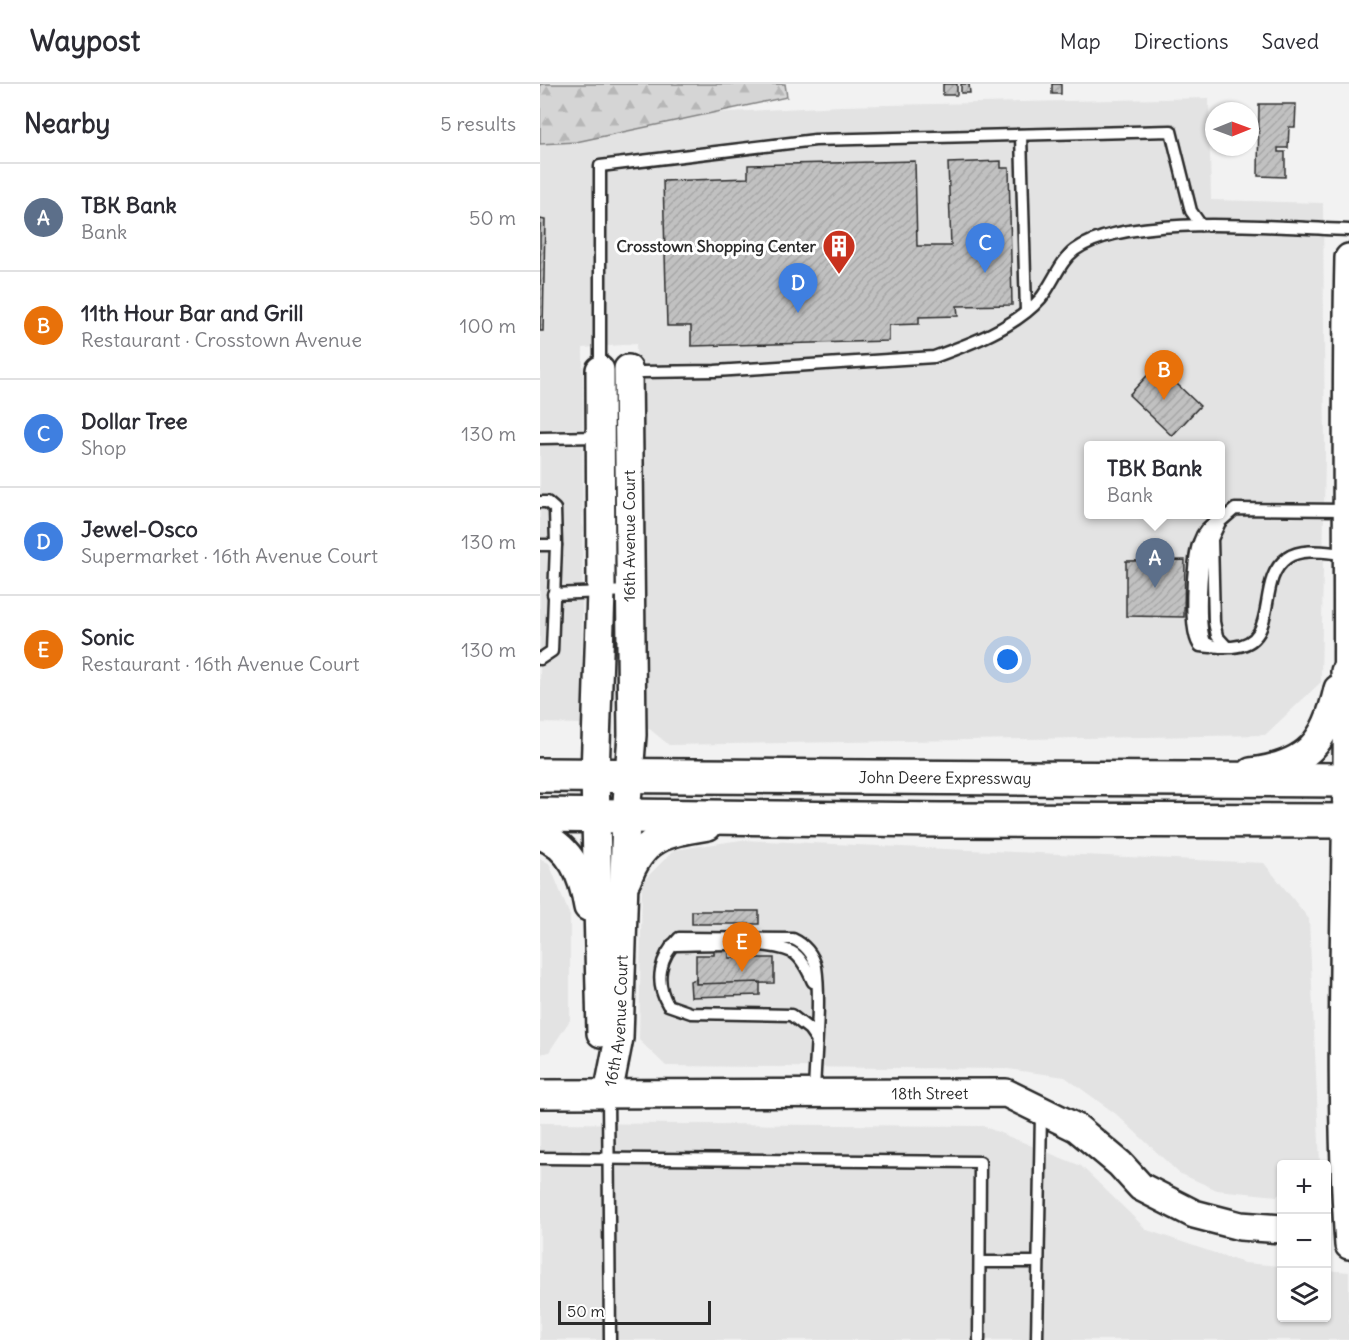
<!DOCTYPE html>
<html lang="en">
<head>
<meta charset="utf-8">
<style>
	body { margin:0; font-family:Delius,sans-serif; background:#f2f2f3; color:#2b2b33 }
	.controls { position:absolute; right:18px; bottom:18px; display:grid; overflow:hidden; border-radius:6px; box-shadow:0 2px 4px #0004 }
	.controls button { width:54px; height:54px; display:grid; place-items:center; padding:0; border:0; border-bottom:2px solid #e1e1e2; background:#fff; color:#2b2b33; font:30px sans-serif }
	.compass { position:absolute; left:665px; top:18px; width:54px; height:54px; border-radius:50%; background:#fff; box-shadow:0 2px 4px #0004; rotate:89deg }
	.scale { position:absolute; left:18px; bottom:15px; width:153px; box-sizing:border-box; padding-left:6px; border:3px solid #2b2b2b; border-top:0; font-size:16px; line-height:21px; white-space:nowrap; color:#2b2b2b; -webkit-text-stroke:4px #fff; paint-order:stroke }
	.you { position:absolute; left:468px; top:576px; width:21px; height:21px; margin:-15px; border:4px solid #fff; border-radius:50%; background:#1a73e8; box-shadow:0 0 0 9px #1a73e833 }
	.badge { display:grid; place-items:center; width:39px; height:39px; border-radius:50%; background:#2563eb; color:#fff; font-size:20px; font-weight:700 }
	.pin { position:absolute; translate:-50% -50px; filter:drop-shadow(0 2px 3px #0008) }
	.pin::after { content:''; position:absolute; top:32px; width:21px; height:18px; background:inherit; clip-path:polygon(0 0,100% 0,50% 100%) }
	.popup { position:absolute; left:544px; top:357px; width:141px; height:78px; box-sizing:border-box; display:grid; place-content:center; border-radius:6px; background:#fff; filter:drop-shadow(0 2px 4px #0005); font-size:20px; white-space:nowrap; color:#7c7c81 }
	.popup b { font-size:22px; color:#2b2b33 }
	.popup::after { content:''; position:absolute; left:50%; top:100%; margin-left:-12px; border:12px solid transparent; border-top-color:#fff }
	.list { margin:0; padding:0; list-style:none }
	h2 { display:flex; justify-content:space-between; align-items:center; height:78px; margin:0; padding:0 24px; font-size:26px }
	h2 small { font-size:20px; font-weight:400; color:#7c7c81 }
	.list li { display:grid; grid-template-columns:39px 1fr auto; gap:18px; align-items:center; box-sizing:border-box; height:108px; padding:0 24px; border-top:2px solid #e1e1e2 }
	.list b { display:block; font-size:22px; white-space:nowrap }
	.list p { margin:0; font-size:20px; white-space:nowrap; color:#7c7c81 }
	.list em { font-size:20px; font-style:normal; color:#7c7c81 }
	.icon { flex:none; width:33px; height:33px; fill:none; stroke:currentColor; stroke-width:2; stroke-linecap:round; stroke-linejoin:round }
	.map { position:relative; flex:none; width:809px; height:1256px; overflow:hidden }
	header { display:flex; align-items:center; gap:36px; box-sizing:border-box; height:84px; padding:0 30px; background:#fff; border-bottom:2px solid #e1e1e2 }
	header strong { font-size:28px }
	nav { display:flex; gap:33px; margin-inline-start:auto; font-size:21px }
	main { display:flex }
	aside { flex:1; background:#fff }
	.map>svg:first-child { display:block }
	.built { fill:#e3e3e3; fill-rule:evenodd }
	.forest { fill:url(#forest-firs); stroke:#808080; stroke-width:1.5 }
	.building { fill:url(#building-hatch); stroke:#2b2b2b; stroke-width:1.5 }
	.lines { fill:none; stroke-linecap:round; stroke-linejoin:round }
	.service-casing { stroke:#2b2b2b; stroke-width:15 }
	.tertiary-casing { stroke:#2b2b2b; stroke-width:32 }
	.trunk-casing { stroke:#2b2b2b; stroke-width:38 }
	.service { stroke:#fff; stroke-width:10 }
	.tertiary { stroke:#fff; stroke-width:27 }
	.trunk { stroke:#fff; stroke-width:33 }
	.labels { text-anchor:middle; dominant-baseline:central; stroke-width:6; stroke-linejoin:round; paint-order:stroke }
	.poi-label { font-size:16px; font-weight:bold; fill:#2b2b2b; stroke:#fff; text-anchor:end }
	.street-label { font-size:16px; fill:#2b2b2b; stroke:#fff }
</style>
</head>
<body>
<header>
<strong>Waypost</strong>
<nav><a>Map</a><a>Directions</a><a>Saved</a></nav>
</header>
<main>
<aside>
<h2>Nearby<small>5 results</small></h2>
<ul class="list">
<li><span class="badge" style="background:#5c6f8a">A</span><div><b>TBK Bank</b><p>Bank</p></div><em>50 m</em></li>
<li><span class="badge" style="background:#e8710a">B</span><div><b>11th Hour Bar and Grill</b><p>Restaurant · Crosstown Avenue</p></div><em>100 m</em></li>
<li><span class="badge" style="background:#3f7fe0">C</span><div><b>Dollar Tree</b><p>Shop</p></div><em>130 m</em></li>
<li><span class="badge" style="background:#3f7fe0">D</span><div><b>Jewel-Osco</b><p>Supermarket · 16th Avenue Court</p></div><em>130 m</em></li>
<li><span class="badge" style="background:#e8710a">E</span><div><b>Sonic</b><p>Restaurant · 16th Avenue Court</p></div><em>130 m</em></li>
</ul>
</aside>
<div class="map">
<svg width="809" height="1256" viewBox="0 0 809 1256">
	<defs>
		<pattern id="forest-firs" width="22" height="20" patternUnits="userSpaceOnUse" patternTransform="scale(1.5)"><rect width="22" height="20" fill="#d5d5d5"/><path d="M5 1l3.5 6h-7zM16 11l3.5 6h-7z" fill="#b7b7b7"/></pattern>
		<pattern id="building-hatch" width="6" height="6" patternUnits="userSpaceOnUse" patternTransform="scale(1.5)"><rect width="6" height="6" fill="#c1c1c1"/><path d="M-1 1l2-2M0 6l6-6M5 7l2-2" fill="none" stroke="#a6a6a6"/></pattern>
	</defs>
	<rect width="100%" height="100%" fill="#f2f2f2"/>
	<filter id="ink" filterUnits="userSpaceOnUse"><feTurbulence type="fractalNoise" baseFrequency=".0167" numOctaves="2"/><feDisplacementMap in="SourceGraphic" scale="12" xChannelSelector="R" yChannelSelector="G"/><feConvolveMatrix kernelMatrix="1 2 1 2 8 2 1 2 1" color-interpolation-filters="sRGB"/></filter>
	<g filter="url(#ink)">
		<g class="built">
			<path d="M 669,14 L 671,116 L 783,119 L 785,371 L 781,598 L 725,651 L 129,661 L 106,642 L 96,260 L 43,264 L 42,640 L 0,639 L 0,38 L 301,22 ZM 549,362 L 681,362 L 681,430 L 549,430 Z"/>
			<polygon points="201,756 724,779 769,835 780,1080 742,1080 741,1109 737,1112 677,1106 639,1089 576,1030 525,993 468,985 126,982 99,956 102,798 134,766"/>
			<polygon points="0,775 9,779 30,832 30,936 9,968 0,970"/>
			<polygon points="0,1039 443,1042 541,1082 607,1146 704,1179 741,1182 742,1234 786,1234 787,1186 809,1188 809,1256 0,1256"/>
		</g>
		<polygon class="forest" points="0,0 245,0 247,13 36,58 0,60"/>
		<g class="building">
			<rect x="403" y="0" width="14" height="11"/>
			<polygon points="421,0 429,0 430,9 421,9"/>
			<rect x="512" y="0" width="9" height="10"/>
			<polygon points="719,20 756,20 755,43 749,43 748,64 738,64 738,68 745,68 745,93 718,92"/>
			<polygon points="375,77 377,162 411,162 408,79 461,77 461,84 469,84 472,221 417,222 418,232 379,233 379,240 349,241 349,257 151,262 151,242 127,242 123,97 208,94 208,81"/>
			<polygon points="0,135 5,136 3,247 0,247"/>
			<polygon points="617,281 660,322 632,352 589,311"/>
			<polygon points="645,476 644,533 586,532 586,477"/>
			<rect x="152" y="827" width="67" height="13"/>
			<polygon points="174,863 189,863 189,874 234,874 234,899 156,900 156,871 174,871"/>
			<polygon points="156,895 156,900 220,898 220,911 151,913 150,897"/>
		</g>
		<g class="lines">
			<defs>
				<g id="service">
					<polyline points="481,51 486,227"/>
					<polyline points="60,285 60,82 275,56 631,47 651,127 661,141"/>
					<path d="M 90,285 L 101,288 L 175,287 L 394,273 C 430,260 476,243 501,214 C 513,199 520,177 535,166 C 586,128 745,144 809,146"/>
					<polyline points="0,354 60,353"/>
					<polyline points="0,418 7,418 15,425 16,461"/>
					<path d="M 674,448 C 671,453 667,458 666,465 C 661,484 658,540 665,558 C 673,564 682,563 692,563 C 742,560 714,497 747,474 C 763,463 788,469 806,470"/>
					<polyline points="0,461 16,461 12,567 0,575"/>
					<polyline points="13,510 89,507"/>
					<path d="M 671,563 L 660,562 C 648,552 652,473 659,458 C 662,449 669,441 677,437"/>
					<polyline points="687,563 677,552 674,538 672,455 680,438 695,425 806,426"/>
					<path d="M 132,861 C 162,861 227,856 252,868 C 262,873 269,889 273,898"/>
					<path d="M 274,1009 C 275,973 281,917 276,883 C 273,870 264,860 253,855 L 139,854 C 120,873 114,897 128,921 L 151,929 L 251,931 L 269,945 L 276,955"/>
					<polyline points="68,1010 70,1256"/>
					<polyline points="0,1074 440,1078 439,1256"/>
					<polyline points="440,1178 498,1178"/>
					<polyline points="497,1256 501,1028"/>
				</g>
				<g id="tertiary">
					<path d="M 809,174 C 805,345 809,515 807,685 C 806,843 798,1003 809,1161"/>
					<polyline points="60,286 61,507 55,691 61,949"/>
					<path d="M 711,688 C 767,681 786,659 798,605"/>
					<path d="M 0,751 C 31,763 43,792 48,823"/>
					<path d="M 87,796 C 103,752 126,749 168,742"/>
					<path id="s1" d="M 0,1010 L 466,1009 L 537,1044 L 580,1080 L 601,1103 L 654,1130 L 700,1142 L 742,1145"/>
					<path id="s2" d="M 68,1010 L 79,954 L 86,732 L 92,651 L 88,285"/>
				</g>
				<g id="trunk">
					<polyline points="808,588 809,591"/>
					<path id="s3" d="M 0,691 L 809,696"/>
					<polyline points="0,731 402,736 809,737"/>
				</g>
			</defs>
			<use href="#service" class="service-casing"/>
			<use href="#tertiary" class="tertiary-casing"/>
			<use href="#trunk" class="trunk-casing"/>
			<use href="#service" class="service"/>
			<use href="#tertiary" class="tertiary"/>
			<use href="#trunk" class="trunk"/>
		</g>
	</g>
	<defs>
		<symbol id="building-pin" viewBox="-11 -11 22 30"><path d="M0 17L-7.5 6A9.5 9.5 0 1 1 7.5 6Z" fill="#c8321e" stroke="#fff"/><path d="M-4-6H4V6H1V3H-1V6H-4ZM-2.5-4.3h1.7v1.8h-1.7ZM.8-4.3h1.7v1.8H.8ZM-2.5-1h1.7V.8h-1.7ZM.8-1h1.7V.8H.8Z" fill="#fff"/></symbol>
	</defs>
	<g fill-rule="evenodd">
		<use href="#building-pin" x="280" y="143" width="38" height="52"/>
	</g>
	<g class="labels">
		<g class="poi-label">
			<text x="276" y="162">Crosstown Shopping Center</text>
		</g>
		<g class="street-label">
			<text transform="translate(89 452) rotate(-90)">16th Avenue Court</text>
			<text stroke="none"><textPath href="#s3" startOffset="405">John Deere Expressway</textPath></text>
			<text stroke="none"><textPath href="#s2" startOffset="74">16th Avenue Court</textPath></text>
			<text stroke="none"><textPath href="#s1" startOffset="390">18th Street</textPath></text>
		</g>
	</g>
</svg>
<div class="controls">
<button>+</button>
<button>−</button>
<button><svg class="icon" aria-label="layers" viewBox="0 0 24 24"><path d="M12 4l9 5-9 5-9-5zM3 14l9 5 9-5"/></svg></button>
</div>
<svg class="compass" viewBox="-18 -18 36 36"><path d="M0-13l5 13h-10z" fill="#e53935"/><path d="M0 13l5-13h-10z" fill="#7c7c81"/></svg>
<div class="scale">50 m</div>
<div class="you"></div>
<div class="pin badge" style="left:615px;top:504px;background:#5c6f8a">A</div>
<div class="popup"><b>TBK Bank</b>Bank</div>
<div class="pin badge" style="left:624px;top:316px;background:#e8710a">B</div>
<div class="pin badge" style="left:445px;top:189px;background:#3f7fe0">C</div>
<div class="pin badge" style="left:258px;top:229px;background:#3f7fe0">D</div>
<div class="pin badge" style="left:202px;top:888px;background:#e8710a">E</div>
</div>
</main>
</body>
</html>
